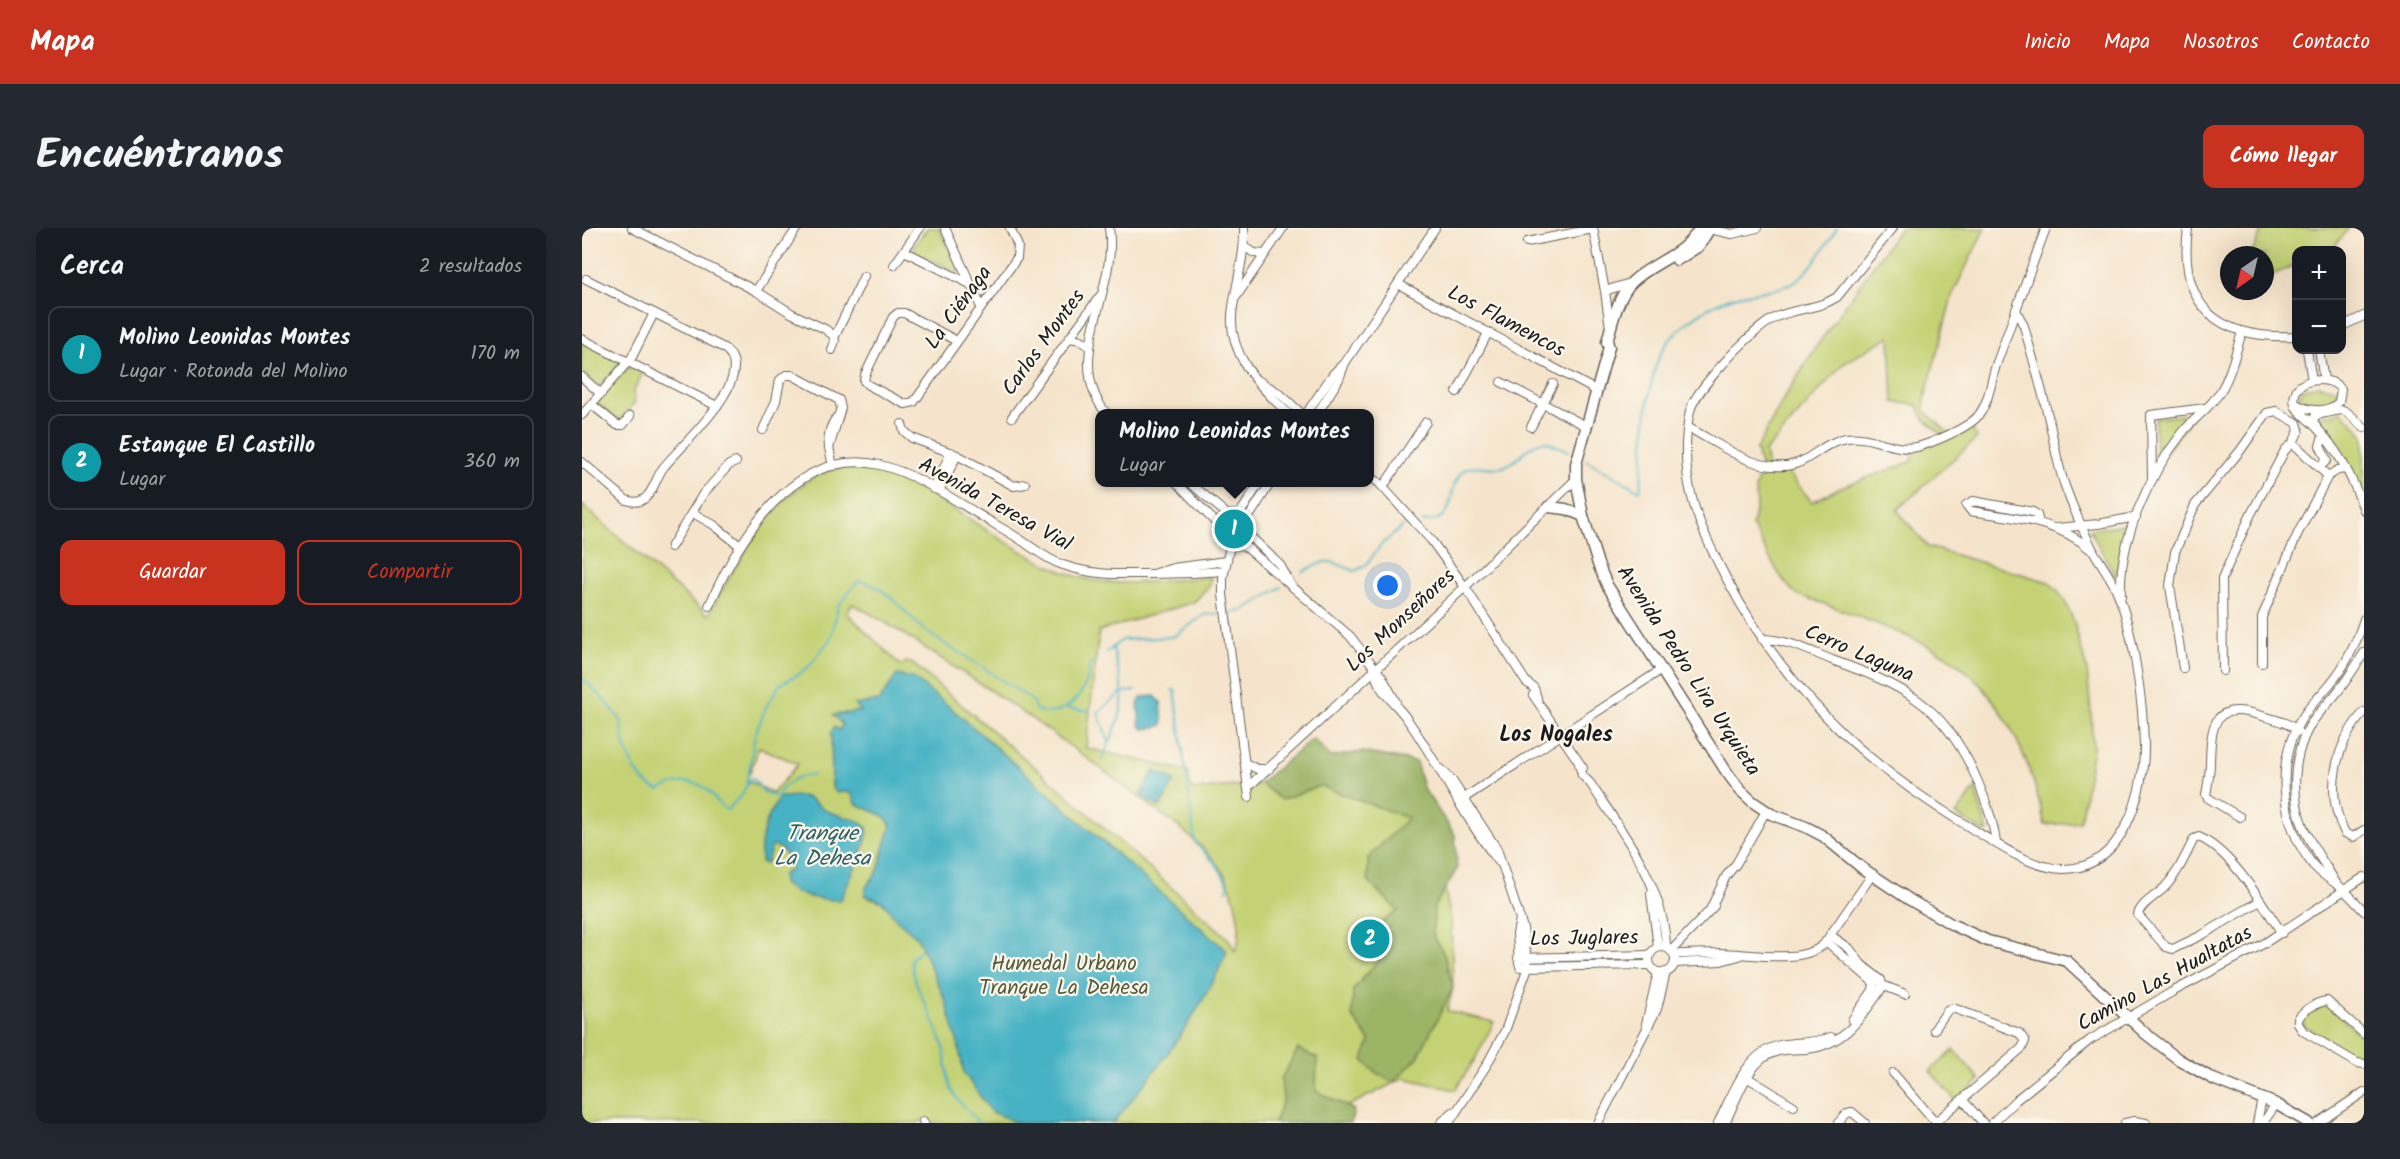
<!DOCTYPE html>
<html lang="es">
<head>
<meta charset="utf-8">
<style>
	body { margin:0; font-family:Kalam,sans-serif; background:#242831; color:#f1f3f6 }
	.controls { position:absolute; right:18px; top:18px; display:grid; overflow:hidden; border-radius:12px; box-shadow:0 6px 24px #0002 }
	.controls button { width:54px; height:54px; display:grid; place-items:center; padding:0; border:0; border-bottom:2px solid #363941; background:#171b24; color:#f1f3f6; font:30px sans-serif }
	.compass { position:absolute; left:1638px; top:18px; width:54px; height:54px; border-radius:50%; background:#171b24; box-shadow:0 6px 24px #0002; rotate:214deg }
	.you { position:absolute; left:806px; top:358px; width:21px; height:21px; margin:-15px; border:4px solid #fff; border-radius:50%; background:#1a73e8; box-shadow:0 0 0 9px #1a73e833 }
	.badge { display:grid; place-items:center; width:39px; height:39px; border-radius:50%; background:#c8321e; color:#fff; font-size:20px; font-weight:700 }
	.pin { position:absolute; translate:-50% -50%; border:3px solid #fff; box-shadow:0 2px 6px #0006 }
	.popup { position:absolute; left:513px; top:181px; width:279px; height:78px; box-sizing:border-box; display:grid; place-content:center; border-radius:12px; background:#171b24; filter:drop-shadow(0 2px 4px #0005); font-size:20px; white-space:nowrap; color:#9ea1a6 }
	.popup b { font-size:22px; color:#f1f3f6 }
	.popup::after { content:''; position:absolute; left:50%; top:100%; margin-left:-12px; border:12px solid transparent; border-top-color:#171b24 }
	.list { margin:0; padding:0; list-style:none }
	h2 { display:flex; justify-content:space-between; align-items:center; height:78px; margin:0; padding:0 24px; font-size:26px }
	h2 small { font-size:20px; font-weight:400; color:#9ea1a6 }
	.list li { display:grid; grid-template-columns:39px 1fr auto; gap:18px; align-items:center; box-sizing:border-box; height:96px; margin:0 12px 12px; padding:0 12px; border:2px solid #363941; border-radius:12px }
	.list b { display:block; font-size:22px; white-space:nowrap }
	.list p { margin:0; font-size:20px; white-space:nowrap; color:#9ea1a6 }
	.list em { font-size:20px; font-style:normal; color:#9ea1a6 }
	.actions { display:flex; gap:12px; padding:18px 24px }
	.actions a { flex:1; padding:14px 0; border:2px solid #c8321e; border-radius:12px; text-align:center; font-size:21px; color:#c8321e }
	.actions .main { background:#c8321e; color:#fff }
	.map { position:relative; flex:none; width:1782px; height:895px; overflow:hidden; border-radius:12px }
	header { display:flex; align-items:center; gap:36px; box-sizing:border-box; height:84px; padding:0 30px; background:#c8321e; color:#fff }
	header strong { font-size:28px }
	nav { display:flex; gap:33px; margin-inline-start:auto; font-size:21px }
	.intro { display:flex; align-items:center; justify-content:space-between; box-sizing:border-box; height:144px; padding:0 36px }
	h1 { margin:0; font-size:42px }
	.button { padding:15px 27px; border-radius:12px; background:#c8321e; color:#fff; font-size:21px; font-weight:700 }
	main { display:flex; gap:36px; padding:0 36px }
	aside { flex:1; background:#171b24; border-radius:12px; box-shadow:0 6px 24px #0002 }
	.map>svg:first-child { display:block }
	.green { fill:#c4d274; stroke:#707748; stroke-width:1.5; fill-rule:evenodd }
	.forest { fill:#9bb466; stroke:#5c6841; stroke-width:1.5 }
	.water { fill:#47b2c4; stroke:#326770; stroke-width:1.5 }
	.lines { fill:none; stroke-linecap:round; stroke-linejoin:round }
	.stream { stroke:#47b2c4; stroke-width:2 }
	.minor-casing { stroke:#686259; stroke-width:10 }
	.major-casing { stroke:#686259; stroke-width:13 }
	.minor { stroke:#fff; stroke-width:8 }
	.major { stroke:#fff; stroke-width:10 }
	.labels { text-anchor:middle; dominant-baseline:central; stroke-width:4.5; stroke-linejoin:round; paint-order:stroke }
	.street-label { font-size:21px; fill:#1c1c1c; stroke:#fbf7ec }
	.park-label { font-size:21px; fill:#575c3b; stroke:#fbf7ec }
	.neighbourhood-label { font-size:22px; font-weight:bold; fill:#1c1c1c; stroke:#fbf7ec }
	.water-label { font-size:22px; font-style:italic; fill:#2f6068; stroke:#fbf7ec }
</style>
</head>
<body>
<header>
<strong>Mapa</strong>
<nav><a>Inicio</a><a>Mapa</a><a>Nosotros</a><a>Contacto</a></nav>
</header>
<div class="intro"><h1>Encuéntranos</h1><a class="button">Cómo llegar</a></div>
<main>
<aside>
<h2>Cerca<small>2 resultados</small></h2>
<ul class="list">
<li><span class="badge" style="background:#0f9aa8">1</span><div><b>Molino Leonidas Montes</b><p>Lugar · Rotonda del Molino</p></div><em>170 m</em></li>
<li><span class="badge" style="background:#0f9aa8">2</span><div><b>Estanque El Castillo</b><p>Lugar</p></div><em>360 m</em></li>
</ul>
<div class="actions"><a class="main">Guardar</a><a>Compartir</a></div>
</aside>
<div class="map">
<svg width="1782" height="895" viewBox="0 0 1782 895">
	<rect width="100%" height="100%" fill="#fbf7ec"/>
	<filter id="ink" filterUnits="userSpaceOnUse"><feTurbulence type="fractalNoise" baseFrequency=".0167" numOctaves="2"/><feDisplacementMap in="SourceGraphic" scale="12" xChannelSelector="R" yChannelSelector="G"/><feConvolveMatrix kernelMatrix="1 2 1 2 8 2 1 2 1" color-interpolation-filters="sRGB"/></filter>
	<filter id="wash" filterUnits="userSpaceOnUse"><feTurbulence type="fractalNoise" baseFrequency=".008" numOctaves="4" result="noise"/><feDisplacementMap in="SourceGraphic" scale="24" xChannelSelector="R" yChannelSelector="G"/><feGaussianBlur stdDeviation="1.35" result="paint"/><feColorMatrix in="noise" values="0 0 0 0 0 0 0 0 0 0 0 0 0 0 0 0 0 1.4 0 .05"/><feComposite in="paint" operator="in"/></filter>
	<g filter="url(#wash)">
		<rect width="100%" height="100%" fill="#f5e4cb"/>
		<g class="green">
			<polygon points="345,0 357,0 377,42 376,45 333,24 332,18"/>
			<path d="M 1318,0 L 1403,0 L 1370,68 L 1343,170 L 1342,182 L 1363,202 L 1374,208 L 1390,200 L 1395,210 L 1315,282 L 1346,319 L 1467,354 L 1482,371 L 1492,394 L 1505,442 L 1509,484 L 1511,521 L 1498,594 L 1463,597 C 1450,535 1420,462 1363,427 C 1340,413 1314,404 1288,393 C 1271,386 1254,380 1237,374 C 1230,371 1221,370 1215,366 C 1198,355 1181,316 1170,297 L 1175,275 L 1173,261 L 1179,240 L 1174,222 L 1201,172 L 1234,119 ZM 1308,108 L 1311,174 L 1336,177 C 1340,196 1352,195 1361,210 L 1331,223 L 1331,233 L 1259,259 L 1230,274 L 1203,241 L 1187,244 L 1183,224 L 1261,136 Z"/>
			<polygon points="1681,0 1767,0 1749,22 1714,22 1714,37 1683,50 1683,27 1669,27"/>
			<polygon points="0,115 41,134 16,159 0,144"/>
			<polygon points="47,139 61,145 51,164 53,174 37,193 14,174"/>
			<polygon points="1736,157 1754,161 1756,163 1754,175 1733,181 1717,173 1717,167 1721,161"/>
			<polygon points="1759,183 1782,207 1782,271 1733,190"/>
			<polygon points="1609,186 1609,190 1577,234 1574,234 1573,190"/>
			<path d="M 265,239 C 306,237 339,261 373,282 C 411,306 450,333 493,348 C 535,362 585,351 629,349 L 628,357 L 612,374 L 517,403 L 504,520 L 605,543 L 610,562 L 790,546 L 854,617 L 869,691 L 871,760 L 865,783 L 912,794 L 893,831 L 873,862 L 822,850 L 758,882 L 755,895 L 349,895 L 347,891 L 334,895 L 0,895 L 0,277 L 126,387 C 152,342 189,268 238,246 C 246,242 256,241 265,239 ZM 270,376 C 302,392 333,413 363,433 C 426,473 487,516 546,561 C 576,584 612,607 636,637 C 650,654 664,703 653,723 L 648,713 L 638,703 L 474,557 L 331,436 L 324,434 L 319,438 L 265,385 ZM 177,519 L 216,536 L 191,565 L 165,553 Z"/>
			<circle cx="652" cy="302" r="11"/>
			<polygon points="1547,295 1539,322 1535,351 1508,302"/>
			<polygon points="1393,561 1406,604 1402,604 1374,587"/>
			<polygon points="1742,777 1747,778 1782,811 1782,832 1777,832 1721,797 1722,789"/>
			<polygon points="1372,822 1398,852 1374,873 1348,843"/>
		</g>
		<g class="forest">
			<polygon points="731,511 749,529 780,524 834,534 841,560 873,607 875,641 852,679 851,707 862,726 871,760 836,829 811,855 793,844 781,832 788,813 770,788 771,762 806,721 800,694 816,683 786,653 786,630 826,590 738,558 699,572 678,555"/>
			<polygon points="716,821 735,830 734,863 772,882 769,895 692,895 701,872 699,851"/>
		</g>
		<g class="water">
			<path d="M 315,447 L 331,450 L 367,478 L 645,723 C 620,785 573,844 531,895 L 436,895 L 409,884 L 382,845 L 376,816 L 364,774 L 335,709 L 314,691 L 301,674 L 282,667 L 285,657 L 295,645 L 309,597 L 302,588 L 274,576 L 270,566 L 264,564 L 255,565 L 250,560 L 249,505 L 252,499 L 258,502 L 260,496 L 251,487 L 279,483 L 272,477 L 297,473 Z"/>
			<polygon points="573,468 579,474 581,496 579,498 562,501 558,498 556,476 560,469"/>
			<polygon points="572,542 593,553 578,579 558,568"/>
			<path d="M 220,568 C 231,570 236,578 245,583 C 258,589 276,589 285,600 C 289,612 264,656 259,672 C 235,671 220,671 201,656 L 200,647 L 209,641 C 206,631 202,618 190,618 L 184,636 L 179,634 C 177,607 184,590 198,569 Z"/>
		</g>
		<g class="lines">
			<g class="stream">
				<path d="M 1004,232 L 1058,263 C 1064,220 1061,173 1076,132 C 1086,103 1131,72 1160,67 C 1178,63 1197,63 1213,53 C 1231,41 1243,18 1255,0"/>
				<path d="M 840,294 C 881,292 860,264 881,243 C 891,234 909,242 921,239 C 938,234 942,217 963,213 L 987,223"/>
				<path d="M 721,344 C 750,328 745,333 773,343 L 783,338 L 800,316 L 826,294"/>
				<polyline points="650,384 660,383 699,359"/>
				<polyline points="525,424 540,412 591,409 622,387 640,385"/>
				<path d="M 0,450 C 15,463 27,477 39,492 C 40,516 52,556 78,562 C 91,554 111,550 124,561 C 132,568 136,577 145,582 L 160,567 L 165,556 L 170,550 L 182,564 L 199,571"/>
				<polyline points="590,462 593,462 613,615 634,636 647,658 644,662"/>
				<polyline points="483,480 508,483"/>
				<polyline points="527,514 516,485 540,464 553,463"/>
				<path d="M 520,531 C 529,510 543,486 540,462 C 538,448 534,434 531,420"/>
				<path d="M 165,556 L 173,506 L 185,477 L 198,456 L 217,446 L 227,438 L 249,410 L 256,378 L 276,353 C 302,355 322,384 341,401 C 348,407 357,412 365,417 C 370,421 370,422 377,424 L 447,470 L 451,474 L 454,482 C 480,494 508,464 507,438 L 514,432"/>
				<path d="M 194,569 C 204,555 214,547 231,547"/>
				<path d="M 339,722 L 329,731 C 331,763 353,787 361,818 C 365,832 364,850 370,863 C 377,875 388,885 397,895"/>
			</g>
		</g>
	</g>
	<g filter="url(#ink)">
		<g class="lines">
			<defs>
				<g id="minor">
					<polyline points="50,0 174,63 209,85 243,101 251,107 253,113 250,122"/>
					<polyline points="363,0 399,79"/>
					<path d="M 662,0 C 663,27 655,52 651,79 C 643,123 676,158 707,186"/>
					<polyline points="1011,0 1023,63 1028,100"/>
					<polyline points="1123,0 1150,6 1175,0"/>
					<path d="M 1311,0 L 1255,69 C 1237,81 1214,80 1194,89 C 1173,99 1113,161 1108,183 C 1095,247 1114,293 1143,348 C 1201,458 1277,533 1384,597 C 1412,614 1447,640 1481,641 C 1541,642 1563,564 1562,516 C 1561,473 1551,400 1534,361 C 1528,348 1519,336 1512,324 C 1501,303 1491,280 1483,258 C 1475,236 1472,212 1466,188 C 1459,158 1450,128 1442,98 L 1434,82"/>
					<path d="M 1606,0 C 1596,81 1638,112 1714,108"/>
					<polyline points="945,14 1011,1"/>
					<polyline points="662,18 672,25 683,26"/>
					<polyline points="322,23 388,56"/>
					<polyline points="312,37 338,0"/>
					<polyline points="816,56 1015,163"/>
					<polyline points="174,63 215,0"/>
					<polyline points="1023,63 1048,55"/>
					<polyline points="654,69 701,0"/>
					<polyline points="1760,98 1782,88"/>
					<polyline points="252,110 282,48"/>
					<polyline points="488,110 499,112 508,119"/>
					<polyline points="0,111 135,178"/>
					<polyline points="375,113 322,85 316,85 311,89 283,147 282,153 286,157 323,176 332,174 435,30 436,18 428,0"/>
					<polyline points="1725,122 1730,153"/>
					<polyline points="1737,122 1742,152"/>
					<polyline points="0,149 19,166"/>
					<polyline points="677,153 697,165 720,186"/>
					<polyline points="919,154 1004,198"/>
					<polyline points="875,164 906,105"/>
					<polyline points="9,176 35,197 41,197 48,188"/>
					<path d="M 1714,176 C 1727,183 1745,186 1757,174 L 1759,161 C 1749,149 1726,149 1715,161 C 1712,167 1711,173 1714,179 C 1719,187 1729,193 1735,200 C 1756,222 1772,253 1782,282"/>
					<path d="M 525,186 C 479,133 537,61 527,0"/>
					<polyline points="724,186 751,146 760,137"/>
					<polyline points="735,186 757,151 763,135 853,0"/>
					<polyline points="0,187 50,129 72,85"/>
					<polyline points="430,189 518,68"/>
					<polyline points="320,196 322,203 330,210 375,227 432,258 443,256"/>
					<polyline points="949,199 971,156"/>
					<path d="M 1734,199 L 1731,192 L 1734,187 C 1767,181 1757,176 1782,200"/>
					<path d="M 1107,200 C 1138,216 1178,249 1216,235 C 1233,228 1244,214 1264,210 C 1289,206 1311,224 1335,219 C 1350,215 1386,200 1396,188 C 1407,175 1409,153 1414,137 C 1431,91 1447,45 1464,0"/>
					<polyline points="181,202 194,173 198,152 204,147 210,147 257,172 259,180 247,220"/>
					<polyline points="1711,215 1746,248"/>
					<path d="M 0,234 L 44,272 C 51,274 56,275 62,271 C 72,264 74,249 81,240 C 99,217 180,147 142,120 L 4,51"/>
					<path d="M 251,238 C 247,220 242,207 254,190"/>
					<polyline points="1738,239 1745,232 1738,218 1741,208"/>
					<polyline points="787,247 797,255 849,312 883,359 944,454 952,460 955,470"/>
					<polyline points="1570,252 1569,187 1623,180"/>
					<polyline points="594,254 636,297"/>
					<polyline points="607,254 646,287"/>
					<polyline points="801,259 844,194"/>
					<polyline points="352,261 369,224"/>
					<polyline points="357,263 375,227"/>
					<polyline points="111,285 132,297 158,318"/>
					<circle cx="652" cy="302" r="16"/>
					<polyline points="657,287 678,254"/>
					<polyline points="665,292 689,254"/>
					<path d="M 1457,295 L 1455,287 L 1451,284 L 1391,273 L 1384,277 L 1389,283 C 1430,290 1475,292 1508,321"/>
					<polyline points="1476,300 1516,296 1554,289"/>
					<polyline points="667,307 698,337 708,355"/>
					<polyline points="658,317 665,320 768,408 800,449 814,474"/>
					<polyline points="648,318 641,350 641,366 667,569"/>
					<polyline points="89,319 121,266 147,237 154,234"/>
					<polyline points="574,345 591,340 644,333"/>
					<path d="M 1539,368 C 1536,313 1567,247 1601,204 C 1612,190 1629,179 1638,164 C 1649,147 1654,123 1660,104"/>
					<path d="M 127,378 C 156,312 212,217 298,237 C 331,245 363,266 391,283 C 408,294 426,303 442,314 C 455,323 466,332 481,337 C 513,348 537,346 570,346 C 595,346 618,345 642,343"/>
					<path d="M 1782,391 C 1775,414 1764,437 1748,456 C 1740,466 1729,476 1722,487 C 1692,531 1698,596 1731,637 C 1739,646 1747,651 1756,657 C 1765,664 1774,675 1782,683"/>
					<path d="M 1180,411 C 1204,411 1228,423 1250,432 C 1319,457 1360,475 1392,545 C 1402,567 1411,591 1414,615"/>
					<polyline points="1680,435 1680,389 1716,305 1746,248 1756,242 1764,241"/>
					<polyline points="1601,440 1588,358 1593,324 1613,277 1658,223 1685,185 1694,183 1715,195 1717,202 1711,215 1703,222 1668,288 1640,351 1641,443"/>
					<path d="M 793,442 C 794,462 814,475 825,491 C 858,537 881,589 917,634"/>
					<polyline points="951,467 1001,540"/>
					<path d="M 1782,484 C 1753,516 1742,565 1763,605 L 1771,609 L 1782,602"/>
					<polyline points="663,535 675,541 687,541"/>
					<path d="M 997,536 L 1000,547 L 1008,555 C 1041,605 1082,657 1084,719"/>
					<polyline points="859,541 869,551 915,621 941,700 946,739 923,803 904,838 867,895"/>
					<polyline points="666,559 883,359 994,251"/>
					<polyline points="876,574 1079,442"/>
					<path d="M 1658,589 L 1626,570 L 1624,567 C 1626,556 1628,545 1628,534 C 1629,496 1632,473 1677,487 C 1690,491 1708,494 1716,504"/>
					<path d="M 1755,657 C 1745,638 1731,621 1722,601 C 1709,569 1710,530 1727,499 C 1734,487 1744,478 1753,467 C 1764,454 1773,439 1782,425"/>
					<polyline points="1069,666 1076,719"/>
					<path d="M 1678,673 L 1620,707 L 1591,721 L 1584,719 L 1556,687 C 1558,676 1574,668 1582,660 C 1596,646 1603,628 1612,611 L 1617,609 C 1651,625 1679,674 1700,705"/>
					<polyline points="1128,682 1144,648 1154,636 1184,583"/>
					<polyline points="1244,713 1292,755 1291,762 1270,792"/>
					<circle cx="1080" cy="732" r="13"/>
					<polyline points="1089,723 1132,678"/>
					<path d="M 1092,726 C 1107,726 1123,725 1138,725 C 1166,725 1221,737 1242,716 L 1290,647"/>
					<polyline points="936,730 1068,727"/>
					<polyline points="937,735 935,706 938,691"/>
					<polyline points="1093,735 1139,733 1157,728"/>
					<polyline points="938,739 1068,737"/>
					<polyline points="1300,757 1323,766"/>
					<polyline points="1064,796 1076,744"/>
					<path d="M 1782,806 L 1745,773 C 1735,774 1721,782 1716,791 L 1716,796 L 1721,803 L 1775,835 L 1782,836"/>
					<polyline points="1311,845 1351,891 1356,892 1440,820 1443,813 1437,805 1371,780 1365,783 1352,802"/>
					<polyline points="1161,847 1212,878"/>
					<polyline points="1381,872 1401,895"/>
					<polyline points="341,893 342,895"/>
					<polyline points="859,895 871,884"/>
					<polyline points="1016,895 1075,781 1084,744"/>
					<path d="M 1136,895 C 1151,867 1163,825 1198,817 C 1215,813 1232,816 1249,809"/>
					<path d="M 1143,895 C 1153,875 1162,846 1180,831 C 1194,820 1209,822 1225,821 C 1262,817 1279,790 1298,763 L 1300,757 L 1299,752 L 1279,736 L 1267,720 L 1248,707"/>
					<polyline points="1256,895 1265,885 1270,884 1283,895"/>
					<polyline points="1410,895 1434,872 1508,812 1590,764 1683,715 1782,649"/>
					<polyline points="1543,895 1553,893 1564,895"/>
					<polyline points="1675,895 1680,870"/>
					<polyline points="1681,895 1694,876"/>
					<polyline points="1736,895 1782,864"/>
				</g>
				<g id="major">
					<path d="M 1118,0 C 1102,28 1072,33 1050,54 C 1036,68 1030,95 1025,114 L 1027,119 L 994,236 L 994,251 L 1001,288 L 1016,336 L 1025,357 L 1144,543 L 1158,562 L 1171,574 L 1189,586 L 1224,599 L 1241,608 L 1280,640 L 1328,672 L 1371,697 L 1406,713 L 1485,733 L 1564,806 L 1596,831 L 1631,851 L 1694,876 L 1727,895"/>
					<polyline points="1095,32 1117,18 1128,0"/>
					<polyline points="966,279 984,281 1001,288"/>
				</g>
			</defs>
			<use href="#minor" class="minor-casing"/>
			<use href="#major" class="major-casing"/>
			<use href="#minor" class="minor"/>
			<use href="#major" class="major"/>
		</g>
	</g>
	<g class="labels">
		<g class="street-label">
			<text transform="translate(377 80) rotate(-54)">La Ciénaga</text>
			<text transform="translate(924 94) rotate(28)">Los Flamencos</text>
			<text transform="translate(462 115) rotate(-54)">Carlos Montes</text>
			<text transform="translate(413 277) rotate(29)">Avenida Teresa Vial</text>
			<text transform="translate(819 393) rotate(-43)">Los Monseñores</text>
			<text transform="translate(1277 426) rotate(23)">Cerro Laguna</text>
			<text transform="translate(1106 443) rotate(57)">Avenida Pedro Lira Urquieta</text>
			<text transform="translate(1002 711) rotate(-1)">Los Juglares</text>
			<text transform="translate(1583 751) rotate(-29)">Camino Las Hualtatas</text>
		</g>
		<g class="park-label">
			<text x="482" y="736">Humedal Urbano<tspan x="482" dy="24">Tranque La Dehesa</tspan></text>
		</g>
		<g class="neighbourhood-label">
			<text x="974" y="507">Los Nogales</text>
		</g>
		<g class="water-label">
			<text x="240" y="606">Tranque<tspan x="240" dy="25">La Dehesa</tspan></text>
		</g>
	</g>
</svg>
<div class="controls">
<button>+</button>
<button>−</button>
</div>
<svg class="compass" viewBox="-18 -18 36 36"><path d="M0-13l5 13h-10z" fill="#e53935"/><path d="M0 13l5-13h-10z" fill="#9ea1a6"/></svg>
<div class="you"></div>
<div class="pin badge" style="left:652px;top:301px;background:#0f9aa8">1</div>
<div class="popup"><b>Molino Leonidas Montes</b>Lugar</div>
<div class="pin badge" style="left:788px;top:711px;background:#0f9aa8">2</div>
</div>
</main>
</body>
</html>
